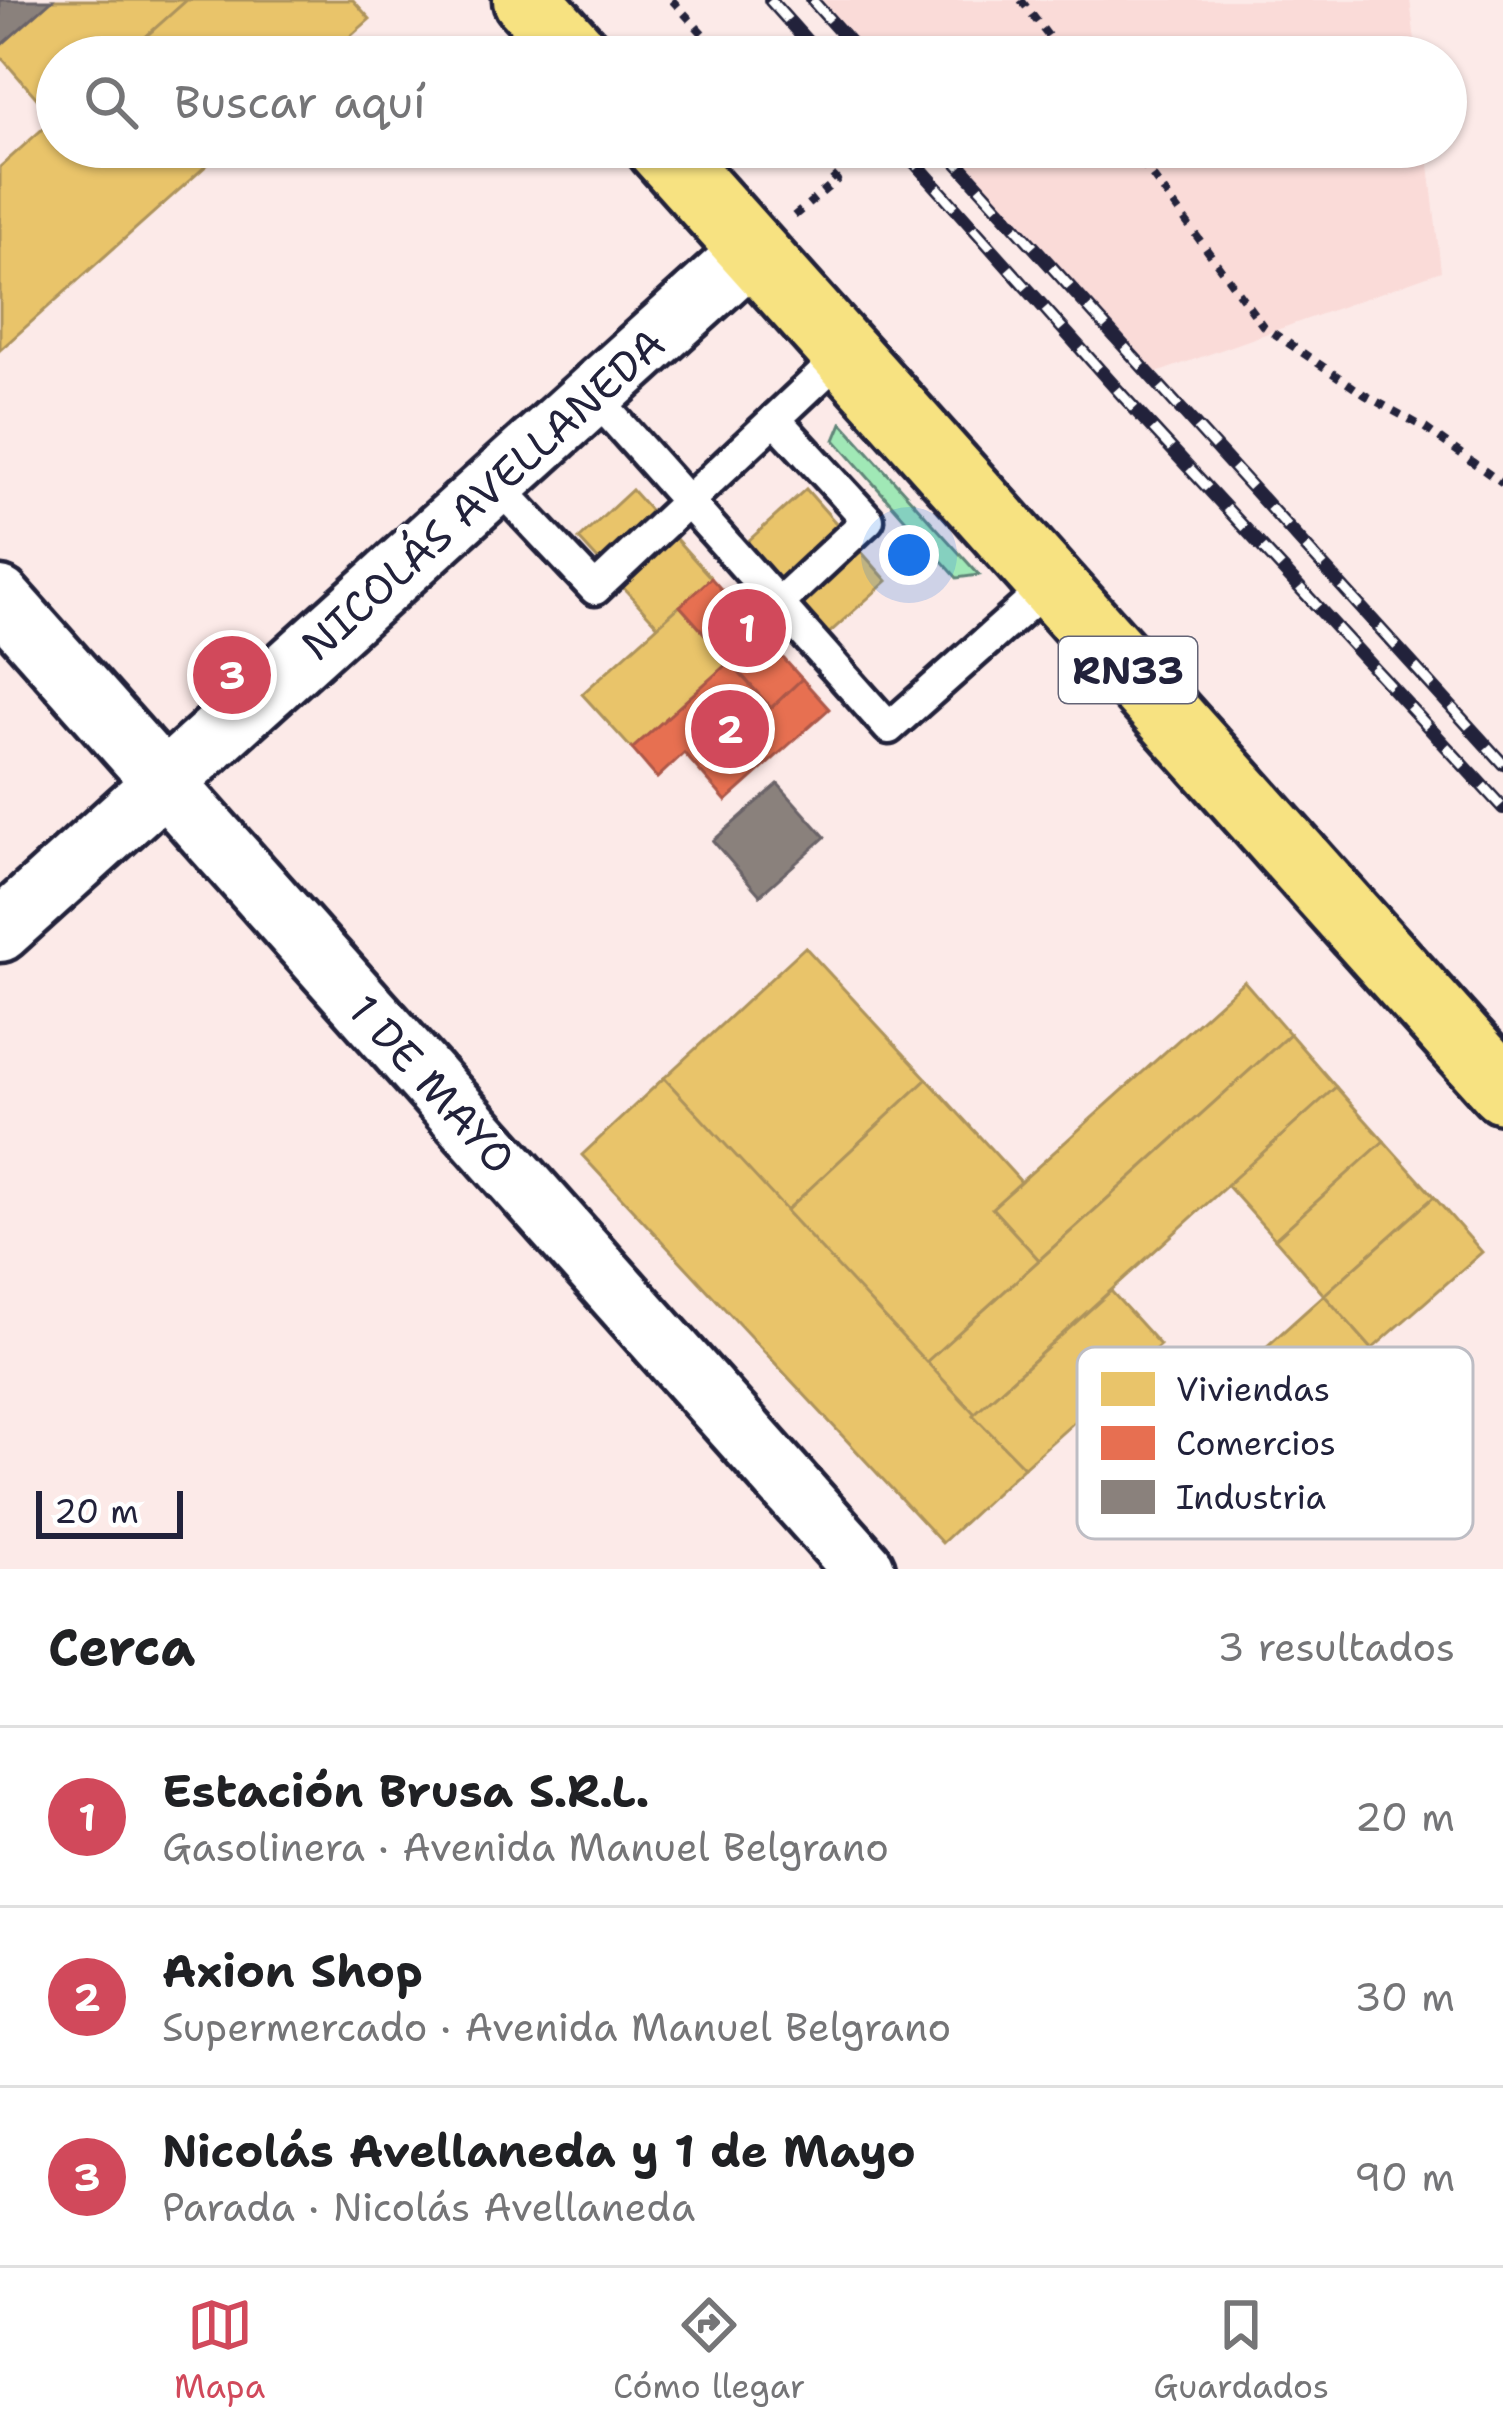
<!DOCTYPE html>
<html lang="es">
<head>
<meta charset="utf-8">
<style>
	body { margin:0; font-family:"Shantell Sans",sans-serif; background:#f6f6f6; color:#202124 }
	.scale { position:absolute; left:36px; bottom:30px; width:147px; box-sizing:border-box; padding-left:12px; border:6px solid #22223b; border-top:0; font-size:33px; line-height:42px; white-space:nowrap; color:#22223b; -webkit-text-stroke:9px #fff; paint-order:stroke }
	.you { position:absolute; left:909px; top:555px; width:42px; height:42px; margin:-30px; border:9px solid #fff; border-radius:50%; background:#1a73e8; box-shadow:0 0 0 18px #1a73e833 }
	.badge { display:grid; place-items:center; width:78px; height:78px; border-radius:50%; background:#d1495b; color:#fff; font-size:39px; font-weight:700 }
	.pin { position:absolute; translate:-50% -50%; border:6px solid #fff; box-shadow:0 3px 12px #0006 }
	.list { margin:0; padding:0; list-style:none }
	h2 { display:flex; justify-content:space-between; align-items:center; height:156px; margin:0; padding:0 48px; font-size:51px }
	h2 small { font-size:39px; font-weight:400; color:#757577 }
	.list li { display:grid; grid-template-columns:78px 1fr auto; gap:36px; align-items:center; box-sizing:border-box; height:180px; padding:0 48px; border-top:3px solid #e0e0e0 }
	.list b { display:block; font-size:45px; white-space:nowrap }
	.list p { margin:0; font-size:39px; white-space:nowrap; color:#757577 }
	.list em { font-size:39px; font-style:normal; color:#757577 }
	.icon { flex:none; width:66px; height:66px; fill:none; stroke:currentColor; stroke-width:2; stroke-linecap:round; stroke-linejoin:round }
	.map { position:relative; flex:none; width:1503px; height:1569px; overflow:hidden }
	.search { position:absolute; background:#fff; box-shadow:0 3px 9px #0004; left:36px; right:36px; top:36px; height:132px; display:flex; align-items:center; gap:30px; box-sizing:border-box; padding:0 42px; border-radius:66px; color:#757577; font-size:45px }
	.sheet { height:696px; background:#fff }
	nav { display:flex; justify-content:space-around; align-items:center; box-sizing:border-box; height:168px; border-top:3px solid #e0e0e0; background:#fff; font-size:33px; color:#757577 }
	nav a { display:grid; justify-items:center; gap:6px }
	nav .on { color:#d1495b }
	.map>svg:first-child { display:block }
	.built { fill:#fadbd8 }
	.green { fill:#a0e8b6; stroke:#618578; stroke-width:3 }
	.homes { fill:#e9c46a; stroke:#ad935c; stroke-width:3 }
	.shops { fill:#e76f51; stroke:#ac584a; stroke-width:3 }
	.industry { fill:#8a817c; stroke:#6b6468; stroke-width:3 }
	.lines { fill:none; stroke-linecap:round; stroke-linejoin:round }
	.lane-casing { stroke:#22223b; stroke-width:39 }
	.street-casing { stroke:#22223b; stroke-width:69 }
	.primary-casing { stroke:#22223b; stroke-width:75 }
	.path { stroke:#22223b; stroke-width:8; stroke-dasharray:9 9; stroke-linecap:butt }
	.lane { stroke:#fff; stroke-width:30 }
	.street { stroke:#fff; stroke-width:60 }
	.primary { stroke:#f7e281; stroke-width:66 }
	.rail-casing { stroke:#22223b; stroke-width:14 }
	.rail { stroke:#fff; stroke-width:9; stroke-dasharray:27; stroke-linecap:butt }
	.labels { text-anchor:middle; dominant-baseline:central; stroke-width:12; stroke-linejoin:round; paint-order:stroke }
	.shield { fill:#fff; stroke:#646476; stroke-width:3 }
	.shield-label { font-size:39px; font-weight:bold; fill:#22223b }
	.street-label { font-size:42px; fill:#22223b; stroke:#fff }
	.key { fill:#fff; stroke:#bdbdc4; stroke-width:3 }
	.key-label { font-size:33px; fill:#22223b }
</style>
</head>
<body>
<div class="map">
<svg width="1503" height="1569" viewBox="0 0 1503 1569">
	<rect width="100%" height="100%" fill="#fceae8"/>
	<filter id="ink" filterUnits="userSpaceOnUse"><feTurbulence type="fractalNoise" baseFrequency=".00833" numOctaves="2"/><feDisplacementMap in="SourceGraphic" scale="24" xChannelSelector="R" yChannelSelector="G"/><feConvolveMatrix kernelMatrix="1 2 1 2 8 2 1 2 1" color-interpolation-filters="sRGB"/></filter>
	<g filter="url(#ink)">
		<g class="built">
			<polygon points="812,0 1410,0 1417,57 863,57"/>
			<polygon points="943,147 1427,147 1441,271 1148,376"/>
		</g>
		<polygon class="green" points="842,423 979,575 957,578 835,440"/>
		<g class="homes">
			<polygon points="52,0 187,0 123,57 57,57 54,118 0,56 0,46"/>
			<polygon points="187,0 353,0 370,19 327,57 123,57"/>
			<polygon points="57,116 57,147 227,147 0,350 0,167"/>
			<polygon points="806,489 887,581 828,634 747,542"/>
			<polygon points="632,490 711,578 658,626 579,539"/>
			<polygon points="680,606 729,662 632,749 582,694"/>
			<polygon points="805,947 927,1079 786,1211 664,1078"/>
			<polygon points="1244,981 1290,1034 1039,1260 992,1208"/>
			<polygon points="1290,1034 1336,1087 973,1415 926,1362"/>
			<polygon points="664,1078 1024,1467 942,1543 582,1155"/>
			<polygon points="927,1079 1021,1182 992,1208 1039,1260 926,1362 786,1211"/>
			<polygon points="1336,1087 1384,1141 1275,1239 1227,1185"/>
			<polygon points="1384,1141 1434,1197 1324,1295 1275,1239"/>
			<polygon points="1434,1197 1482,1252 1372,1349 1324,1295"/>
			<polygon points="1111,1291 1160,1345 1024,1467 973,1415"/>
			<polygon points="1324,1295 1372,1349 1260,1449 1213,1395"/>
		</g>
		<g class="shops">
			<polygon points="711,578 802,679 771,708 680,606"/>
			<polygon points="729,662 771,708 802,679 829,709 726,801 684,753 657,778 632,749"/>
		</g>
		<g class="industry">
			<polygon points="0,0 52,0 0,46"/>
			<polygon points="778,784 825,837 760,895 713,841"/>
		</g>
		<g class="lines">
			<defs>
				<g id="lane">
					<polyline points="593,395 889,728 1051,584"/>
					<polyline points="775,419 868,520 779,603"/>
					<polyline points="495,483 595,589 845,353"/>
				</g>
				<g id="street">
					<polyline points="0,598 864,1569"/>
					<polyline points="0,931 753,250"/>
				</g>
				<g id="primary">
					<polyline points="527,0 579,57"/>
					<polyline points="660,147 1503,1089"/>
				</g>
			</defs>
			<use href="#lane" class="lane-casing"/>
			<use href="#street" class="street-casing"/>
			<use href="#primary" class="primary-casing"/>
			<g class="path">
				<polyline points="672,0 724,57"/>
				<polyline points="1021,0 1064,57"/>
				<polyline points="1131,147 1263,326 1365,395 1425,428 1503,484"/>
				<polyline points="794,216 837,180 806,147"/>
			</g>
			<use href="#lane" class="lane"/>
			<use href="#street" class="street"/>
			<use href="#primary" class="primary"/>
			<defs>
				<g id="rail">
					<polyline points="770,0 821,57"/>
					<polyline points="812,0 863,57"/>
					<polyline points="901,147 1122,395 1503,808"/>
					<polyline points="943,147 1503,764"/>
				</g>
			</defs>
			<use href="#rail" class="rail-casing"/>
			<use href="#rail" class="rail"/>
		</g>
	</g>
	<g class="labels">
		<rect class="shield" x="1059" y="637" width="138" height="66" rx="9"/>
		<g class="shield-label">
			<text x="1128" y="670">RN33</text>
		</g>
		<g class="street-label">
			<text transform="translate(483 494) rotate(-42)">NICOLÁS AVELLANEDA</text>
			<text transform="translate(432 1084) rotate(48)">1 DE MAYO</text>
		</g>
	</g>
	<rect x="1077" y="1347" width="396" height="192" rx="18" class="key"/>
	<rect x="1101" y="1372" width="54" height="34" fill="#e9c46a"/>
	<rect x="1101" y="1426" width="54" height="34" fill="#e76f51"/>
	<rect x="1101" y="1480" width="54" height="34" fill="#8a817c"/>
	<g class="key-label">
		<text x="1176" y="1401">Viviendas</text>
		<text x="1176" y="1455">Comercios</text>
		<text x="1176" y="1509">Industria</text>
	</g>
</svg>
<div class="scale">20 m</div>
<div class="you"></div>
<div class="pin badge" style="left:747px;top:628px">1</div>
<div class="pin badge" style="left:730px;top:729px">2</div>
<div class="pin badge" style="left:232px;top:675px">3</div>
<div class="search"><svg class="icon" aria-label="search" viewBox="0 0 24 24"><circle cx="10" cy="10" r="6"/><path d="M15 15l6 6"/></svg>Buscar aquí</div>
</div>
<section class="sheet">
<h2>Cerca<small>3 resultados</small></h2>
<ul class="list">
<li><span class="badge">1</span><div><b>Estación Brusa S.R.L.</b><p>Gasolinera · Avenida Manuel Belgrano</p></div><em>20 m</em></li>
<li><span class="badge">2</span><div><b>Axion Shop</b><p>Supermercado · Avenida Manuel Belgrano</p></div><em>30 m</em></li>
<li><span class="badge">3</span><div><b>Nicolás Avellaneda y 1 de Mayo</b><p>Parada · Nicolás Avellaneda</p></div><em>90 m</em></li>
</ul>
</section>
<nav>
<a class="on"><svg class="icon" aria-label="map" viewBox="0 0 24 24"><path d="M3 6l6-2 6 2 6-2v14l-6 2-6-2-6 2zM9 4v14M15 6v14"/></svg>Mapa</a>
<a><svg class="icon" aria-label="directions" viewBox="0 0 24 24"><path d="M12 3l9 9-9 9-9-9zM9 14v-3h6M13 9l2 2-2 2"/></svg>Cómo llegar</a>
<a><svg class="icon" aria-label="saved" viewBox="0 0 24 24"><path d="M7 4h10v16l-5-4-5 4z"/></svg>Guardados</a>
</nav>
</body>
</html>
